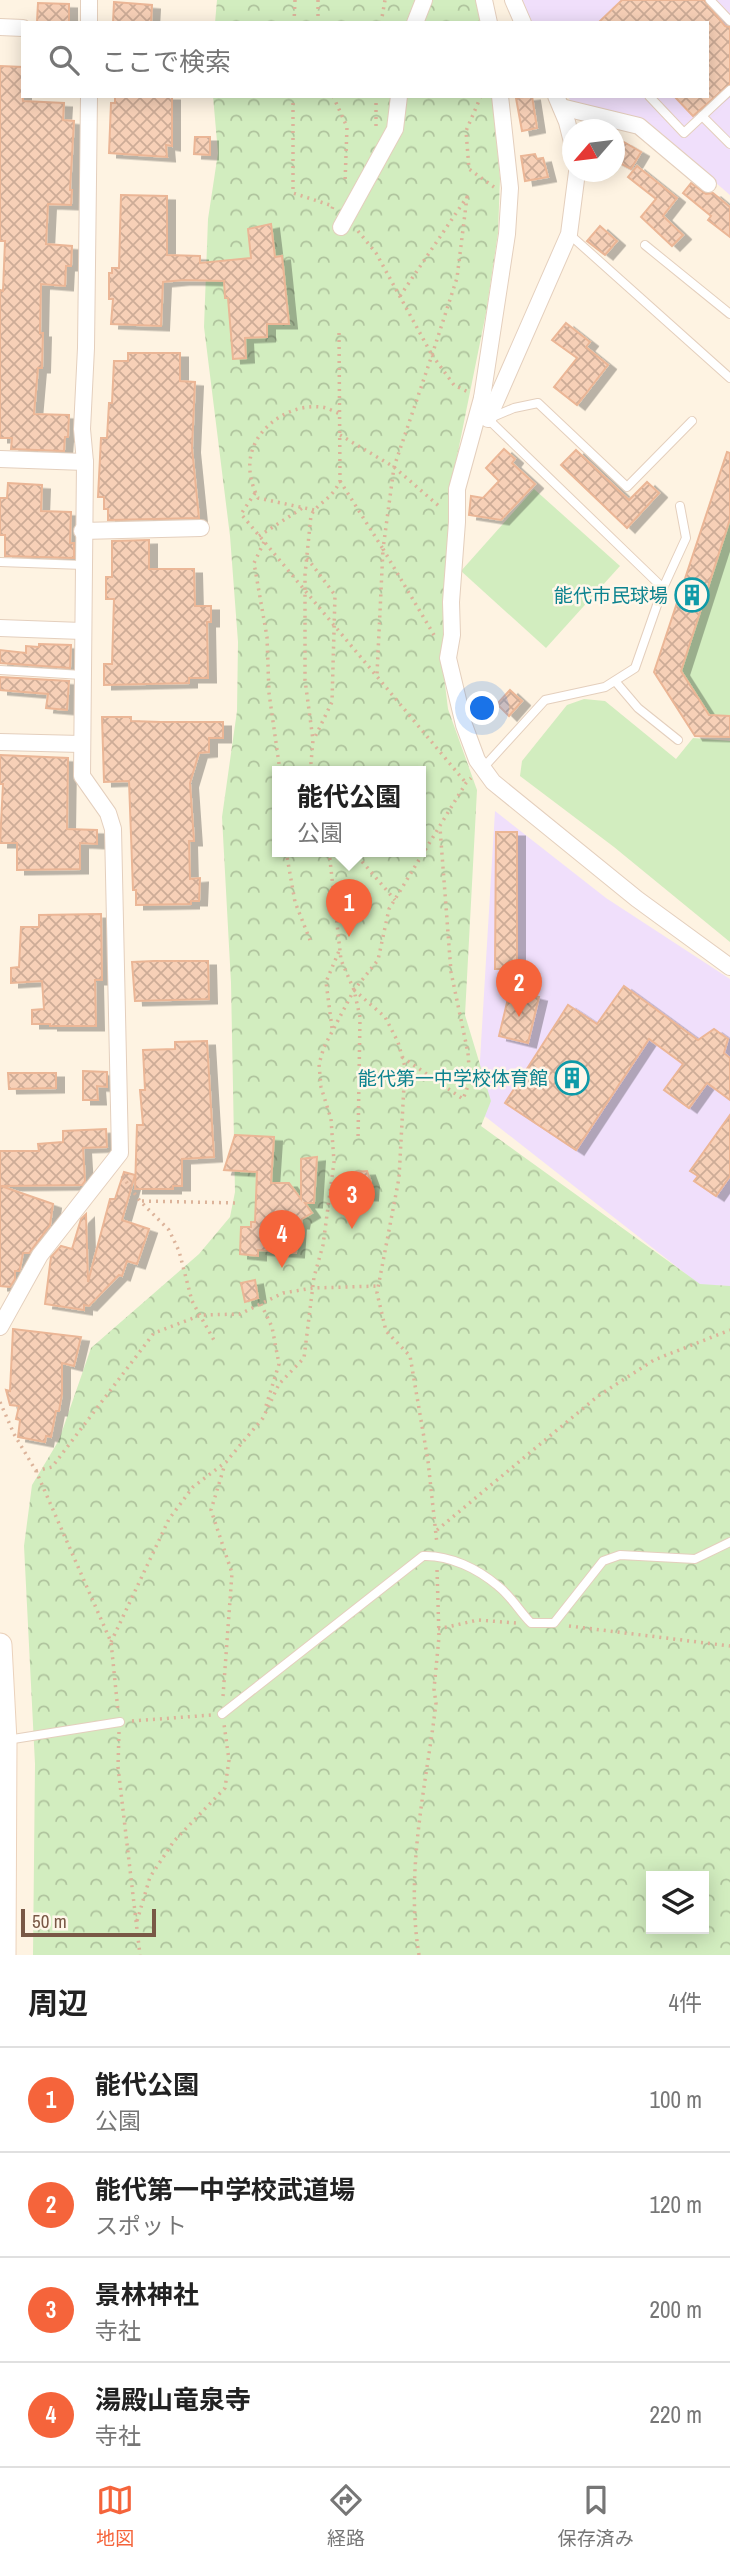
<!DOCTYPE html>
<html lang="ja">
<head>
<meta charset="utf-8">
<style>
	body { margin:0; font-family:"Archivo Narrow","Noto Sans JP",sans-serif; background:#f6f6f6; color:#222 }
	.controls { position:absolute; right:21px; bottom:21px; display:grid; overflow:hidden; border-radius:0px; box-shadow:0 4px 18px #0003 }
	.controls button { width:63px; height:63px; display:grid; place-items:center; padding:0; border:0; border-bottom:2px solid #e0e0e0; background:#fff; color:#222; font:35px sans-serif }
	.compass { position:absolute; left:562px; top:119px; width:63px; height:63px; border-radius:50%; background:#fff; box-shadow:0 4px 18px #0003; rotate:242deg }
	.scale { position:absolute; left:21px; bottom:18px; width:135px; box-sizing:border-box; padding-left:7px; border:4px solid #795846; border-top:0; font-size:19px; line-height:24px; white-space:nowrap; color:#795846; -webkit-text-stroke:5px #fff7ea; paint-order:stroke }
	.you { position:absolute; left:483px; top:709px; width:24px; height:24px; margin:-18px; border:5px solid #fff; border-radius:50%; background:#1a73e8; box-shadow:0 0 0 10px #1a73e833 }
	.badge { display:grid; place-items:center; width:46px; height:46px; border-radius:50%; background:#f5643b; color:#fff; font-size:23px; font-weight:700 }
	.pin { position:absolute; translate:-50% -58px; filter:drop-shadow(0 2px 4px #0008) }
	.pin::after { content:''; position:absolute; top:37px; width:24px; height:21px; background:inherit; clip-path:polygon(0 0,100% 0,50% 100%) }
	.popup { position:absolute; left:272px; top:766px; width:154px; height:91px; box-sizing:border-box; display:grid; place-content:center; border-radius:0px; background:#fff; filter:drop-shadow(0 2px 5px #0005); font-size:23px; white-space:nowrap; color:#767676 }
	.popup b { font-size:26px; color:#222 }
	.popup::after { content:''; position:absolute; left:50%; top:100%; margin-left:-14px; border:14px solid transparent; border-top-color:#fff }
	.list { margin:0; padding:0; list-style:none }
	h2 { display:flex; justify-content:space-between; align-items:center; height:91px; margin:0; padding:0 28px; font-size:30px }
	h2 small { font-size:23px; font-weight:400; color:#767676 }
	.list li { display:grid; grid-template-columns:46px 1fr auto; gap:21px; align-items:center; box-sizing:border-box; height:105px; padding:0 28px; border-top:2px solid #e0e0e0 }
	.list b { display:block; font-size:26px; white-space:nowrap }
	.list p { margin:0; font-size:23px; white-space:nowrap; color:#767676 }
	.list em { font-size:23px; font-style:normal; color:#767676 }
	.icon { flex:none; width:38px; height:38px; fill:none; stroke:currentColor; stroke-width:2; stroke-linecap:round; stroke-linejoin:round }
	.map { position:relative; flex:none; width:730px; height:1955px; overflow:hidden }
	.search { position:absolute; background:#fff; box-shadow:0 4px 18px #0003; left:21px; right:21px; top:21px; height:77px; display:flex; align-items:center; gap:18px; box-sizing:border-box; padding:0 24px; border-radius:0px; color:#767676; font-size:26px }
	.sheet { height:511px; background:#fff }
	nav { display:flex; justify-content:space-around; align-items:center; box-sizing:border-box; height:98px; border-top:2px solid #e0e0e0; background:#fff; font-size:19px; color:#767676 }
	nav a { display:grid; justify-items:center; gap:4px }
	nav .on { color:#f5643b }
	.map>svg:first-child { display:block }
	.education { fill:#f0dffb }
	.green { fill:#d2edbf }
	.forest { fill:url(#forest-crowns); fill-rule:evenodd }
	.building { fill:url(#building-cross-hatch); stroke:#ebb696; stroke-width:2; filter:url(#shadow) }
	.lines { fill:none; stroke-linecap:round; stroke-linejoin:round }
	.lane-casing { stroke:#e4cfbd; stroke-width:10 }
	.street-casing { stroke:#e4cfbd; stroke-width:18 }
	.secondary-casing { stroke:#ebd2bc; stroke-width:25 }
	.path { stroke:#dcb39a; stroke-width:3.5; stroke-dasharray:2 5; stroke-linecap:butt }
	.lane { stroke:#fff; stroke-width:8 }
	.street { stroke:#fff; stroke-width:16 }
	.secondary { stroke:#fff; stroke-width:23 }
	.labels { text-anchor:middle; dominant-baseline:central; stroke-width:5; stroke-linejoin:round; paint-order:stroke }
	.culture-label { font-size:19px; fill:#0d838f; stroke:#fff7ea; text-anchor:end }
</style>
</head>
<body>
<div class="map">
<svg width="730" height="1955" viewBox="0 0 730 1955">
	<defs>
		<pattern id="forest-crowns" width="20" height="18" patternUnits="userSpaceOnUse" patternTransform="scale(1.75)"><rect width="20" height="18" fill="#d2edbf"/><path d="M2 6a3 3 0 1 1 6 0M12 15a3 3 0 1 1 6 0" fill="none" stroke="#afc39d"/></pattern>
		<pattern id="building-cross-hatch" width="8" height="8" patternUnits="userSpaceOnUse" patternTransform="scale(1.75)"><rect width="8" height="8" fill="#f7d0b7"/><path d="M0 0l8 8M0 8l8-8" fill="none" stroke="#cdac97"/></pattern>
		<filter id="shadow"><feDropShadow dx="8" dy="4.5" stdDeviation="0" flood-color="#0004"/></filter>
	</defs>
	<rect width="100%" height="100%" fill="#fef3e2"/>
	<g class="education">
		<polygon points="521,0 730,0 730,195 643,120 571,102 568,96 707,96 707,23 532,23"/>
		<polygon points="495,811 606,898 730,979 730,1286 700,1285 477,1110"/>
	</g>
	<g class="green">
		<polygon points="730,486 730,731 703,730 664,669"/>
		<polygon points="534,489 620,566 546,648 461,571"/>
		<polygon points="584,699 605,701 676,759 693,738 730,741 730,942 614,847 520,776 522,761 567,705"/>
	</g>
	<g class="forest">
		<polygon points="217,0 476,0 480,23 215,23"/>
		<path d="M 213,96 L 492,96 L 500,178 L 498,233 L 486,313 L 450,491 L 442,660 L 448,709 L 477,790 L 465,1015 L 491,1101 L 481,1126 L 700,1284 L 730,1286 L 730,1955 L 33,1955 L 35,1764 L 24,1546 L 32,1485 L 59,1440 L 91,1348 L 199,1254 L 230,1217 L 235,1192 L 231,983 L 222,817 L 237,711 L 238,642 L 230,536 L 204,327 L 208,219 L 218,153 ZM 277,771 L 421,771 L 421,851 L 277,851 ZM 651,1876 L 704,1876 L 704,1929 L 651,1929 Z"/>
	</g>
	<g class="building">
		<polygon points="622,0 704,0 725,26 730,27 730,84 693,116 674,96 707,96 707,23 598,23"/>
		<polygon points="114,2 152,5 151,23 113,23"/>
		<polygon points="38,3 69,4 69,23 37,22"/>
		<polygon points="0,66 23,67 23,101 64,103 63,120 74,121 70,190 72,190 71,205 48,204 46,244 72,246 71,266 66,266 65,286 41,284 40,333 43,333 42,368 38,368 34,414 69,415 68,437 65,437 64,451 11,449 12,438 0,438 0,290 3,291 5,241 0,241"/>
		<polygon points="115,96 172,96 172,146 166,145 167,157 109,153 111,103 115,103"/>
		<polygon points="532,96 537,128 522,131 516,98"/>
		<polygon points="195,137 210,137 210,155 194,154"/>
		<polygon points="624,142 641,152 631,169 614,160 614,143 621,147"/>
		<polygon points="535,154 537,159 543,158 548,177 525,181 521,156"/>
		<polygon points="637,166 677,198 663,216 683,235 672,246 641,217 656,199 628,177"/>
		<polygon points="691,183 706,194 713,193 730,207 730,237 708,220 711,216 683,193"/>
		<polygon points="121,195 167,196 167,255 200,256 200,263 251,258 248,229 271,224 275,257 282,256 289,324 267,324 267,337 245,338 246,358 233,359 228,298 225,298 224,281 184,280 163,282 161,326 111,324 113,299 109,299 109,273 112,273 112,268 119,268"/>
		<polygon points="600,226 617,241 605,255 587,241"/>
		<polygon points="566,323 590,342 586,347 608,365 577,405 554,387 577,358 552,340"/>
		<polygon points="128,353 180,353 180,381 195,382 192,448 199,518 108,520 108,509 104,509 104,497 98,497 101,438 107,438 109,403 112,403 114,361 128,361"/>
		<polygon points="504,449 515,459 512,463 535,484 501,520 469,515 471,496 483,498 499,481 486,468"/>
		<polygon points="576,450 629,500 647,482 659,493 627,528 561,465"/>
		<polygon points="727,452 730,453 730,519 681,671 709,715 730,716 730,737 695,736 654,672"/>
		<polygon points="8,483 42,485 41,511 71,512 70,543 74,543 74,558 5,556 5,535 0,535 0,498 7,498"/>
		<polygon points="149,540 149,569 194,569 195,606 211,606 211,622 207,622 208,678 189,678 189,683 104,685 104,664 112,664 114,599 106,599 106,577 112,577 112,541"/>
		<polygon points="39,644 71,645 70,668 0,663 0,650 26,653 26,646 39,647"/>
		<polygon points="0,677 69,681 67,710 46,708 48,694 0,690"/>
		<polygon points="510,690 522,701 509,716 497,704"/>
		<polygon points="102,717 131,717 131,721 161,722 223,722 223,738 209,738 209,752 199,753 190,783 194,841 189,841 190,879 200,878 199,901 191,901 191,904 136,905 136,890 133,890 129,781 104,782"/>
		<polygon points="0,755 68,758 67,829 97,830 97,844 80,843 80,869 17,870 17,843 0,843 3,784 0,784"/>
		<polygon points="496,832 517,832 517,969 495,969"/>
		<polygon points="101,914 102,980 95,980 96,1026 50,1026 50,1024 32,1024 32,1010 44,1009 42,981 11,983 11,968 19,967 21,927 39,927 39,915"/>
		<polygon points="154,961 208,961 209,999 135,1001 132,962"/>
		<polygon points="624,986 698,1040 714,1029 728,1039 724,1053 730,1058 730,1100 707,1083 689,1108 664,1090 683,1064 649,1039 576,1150 505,1103 568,1005 597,1024"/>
		<polygon points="510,990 539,997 528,1043 499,1036"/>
		<polygon points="207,1041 214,1157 182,1159 182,1186 173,1186 173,1189 135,1189 137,1125 143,1125 140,1090 145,1090 143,1050 175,1049 175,1042"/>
		<polygon points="83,1071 107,1072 107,1087 97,1086 98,1100 83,1100"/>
		<polygon points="8,1073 56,1073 56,1088 9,1089"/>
		<polygon points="730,1115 730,1176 716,1196 694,1181 698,1176 690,1171"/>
		<polygon points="106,1129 107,1147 83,1148 85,1181 82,1185 1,1186 53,1204 50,1225 29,1253 23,1253 20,1269 19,1271 15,1271 15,1279 10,1287 0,1286 0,1151 39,1151 38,1144 63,1142 63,1131"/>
		<polygon points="235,1135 274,1137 271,1183 289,1183 301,1199 301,1159 317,1157 314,1203 305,1203 312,1213 302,1219 301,1224 298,1224 296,1253 258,1250 258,1256 240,1254 241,1227 251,1227 251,1222 255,1222 257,1172 224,1170"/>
		<polygon points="367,1171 371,1182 370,1196 348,1195 347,1177 352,1178 354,1172"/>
		<polygon points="124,1172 135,1175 122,1220 149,1229 137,1264 127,1261 122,1276 119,1275 89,1306 84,1305 84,1310 45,1304 51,1257 61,1246 72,1249 81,1219 86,1214 88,1282 110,1199 115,1199"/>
		<polygon points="255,1280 258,1298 245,1302 241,1283"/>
		<polygon points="13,1329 81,1337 74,1366 62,1363 62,1394 59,1411 56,1411 51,1437 46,1436 45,1442 18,1437 20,1420 16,1419 19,1406 10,1405 6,1390 10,1391"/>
	</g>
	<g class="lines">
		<defs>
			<g id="lane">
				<polyline points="710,0 730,21"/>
				<polyline points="649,96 684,133 730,90"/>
				<polyline points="702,116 730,144"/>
				<polyline points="569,234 730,378"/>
				<polyline points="645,245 730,314"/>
				<polyline points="680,506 686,538 663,588 488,419 514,408 538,403 627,487 692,421"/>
				<polyline points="0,562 83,565"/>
				<polyline points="0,670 82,675"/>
				<polyline points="615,681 638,708 678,740"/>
				<polyline points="483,768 545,700 605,687 635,668 663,588"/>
				<path d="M 222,1714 L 423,1556 C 450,1555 478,1569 498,1586 C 511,1596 520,1612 531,1623 L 554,1623 L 603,1561 L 620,1555 L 695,1559 L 730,1542"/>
				<polyline points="7,1740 120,1722"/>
			</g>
			<g id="street">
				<polyline points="484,0 489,23"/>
				<polyline points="513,0 523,23"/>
				<polyline points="89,23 89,0"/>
				<polyline points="415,23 424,0"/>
				<polyline points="0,27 23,28"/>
				<polyline points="500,96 510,188 507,234 482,398 457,489 457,522 451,602 452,635 448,658 464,725 477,760 493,782 637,899 730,967"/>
				<polyline points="556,96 567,122 572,142"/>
				<polyline points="561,107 639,126 708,184"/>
				<polyline points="341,227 395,129 399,96"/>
				<polyline points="482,398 488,419 569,234 577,172"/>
				<polyline points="0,459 85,462"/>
				<polyline points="82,531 201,528"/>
				<polyline points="0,628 82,631"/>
				<polyline points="0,742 81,744"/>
				<polyline points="0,1327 40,1255 120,1153 113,829 108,813 82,776 85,462 82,429 86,348 89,96"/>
			</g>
			<polyline id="secondary" points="0,1645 5,1741 4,1955"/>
		</defs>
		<use href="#lane" class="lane-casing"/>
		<use href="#street" class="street-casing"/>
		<use href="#secondary" class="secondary-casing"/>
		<g class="path">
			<polyline points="318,0 318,23"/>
			<polyline points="294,23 295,0"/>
			<polyline points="381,23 385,0"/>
			<polyline points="293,96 293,193 333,206 332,209"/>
			<polyline points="333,96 347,127 345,183"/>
			<polyline points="376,96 376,126"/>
			<polyline points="481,96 466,131 469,169 494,187"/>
			<polyline points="358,231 376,253 432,355"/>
			<polyline points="400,296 467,197 457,278 432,355"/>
			<polyline points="340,435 394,467 440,507"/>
			<polyline points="340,481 383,549 377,674"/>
			<polyline points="255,493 241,514 466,783"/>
			<path d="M 314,510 L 258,498 C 251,484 247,467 252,451 C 260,424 292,404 320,407 C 327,407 334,412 341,414"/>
			<polyline points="259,536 304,507"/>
			<polyline points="264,542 254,563 267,637 269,693 280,771"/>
			<polyline points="307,558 335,595 332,702 314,739"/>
			<polyline points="434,635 383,549 394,467 432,355 454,385 468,392"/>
			<path d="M 312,771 L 311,763 L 313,740 L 305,680 L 305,575 L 311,515 C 319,502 332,499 340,481 L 339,333"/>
			<polyline points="286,851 295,902 310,940"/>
			<polyline points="329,851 341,960 354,990 360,1017 358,1141"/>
			<polyline points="353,851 395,900"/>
			<polyline points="354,990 385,1017 398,1042 405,1067 399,1178 377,1293 386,1331 410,1356 428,1461 437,1544"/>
			<polyline points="332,1028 326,982 339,951"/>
			<polyline points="402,1057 463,1099 470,1081 468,1053 451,972 440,828"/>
			<polyline points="122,1176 140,1201 169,1230 179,1251 192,1301 215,1342"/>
			<polyline points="142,1201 239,1203"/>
			<polyline points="261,1304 272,1327 279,1364 266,1406"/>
			<polyline points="0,1402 14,1434 36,1471 111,1642 118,1711"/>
			<polyline points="36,1471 52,1467 154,1333 201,1315 240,1314 283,1293 313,1288 379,1286"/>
			<polyline points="437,1530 598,1396 654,1360 730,1330"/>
			<polyline points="569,1626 730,1646"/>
			<polyline points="438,1629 478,1620 516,1623"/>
			<polyline points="111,1642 169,1519 193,1487 226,1462 263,1418 279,1384 304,1358 314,1277 323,1245 334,1162 331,1119 321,1087 319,1064 324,1047 354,990 378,960 389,909 466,783 471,778"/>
			<polyline points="223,1696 232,1573 211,1510 225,1464"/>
			<polyline points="132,1721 212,1715"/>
			<polyline points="119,1732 118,1767 140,1955"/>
			<polyline points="137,1921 150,1877 174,1841 225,1788 229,1760 224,1724"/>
			<path d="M 419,1955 C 405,1870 426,1787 436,1703 L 434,1689 L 439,1637 L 437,1569"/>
		</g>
		<use href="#lane" class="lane"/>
		<use href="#street" class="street"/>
		<use href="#secondary" class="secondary"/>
	</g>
	<defs>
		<symbol id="building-ring" viewBox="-11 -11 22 22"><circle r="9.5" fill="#fff7ea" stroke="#0f9aa8" stroke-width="1.5"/><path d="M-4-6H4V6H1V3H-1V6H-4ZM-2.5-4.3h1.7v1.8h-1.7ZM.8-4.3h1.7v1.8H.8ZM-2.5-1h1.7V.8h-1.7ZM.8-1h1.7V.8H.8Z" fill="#0f9aa8"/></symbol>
	</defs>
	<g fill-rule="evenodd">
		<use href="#building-ring" x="673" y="576" width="38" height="38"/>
		<use href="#building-ring" x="553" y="1059" width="38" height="38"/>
	</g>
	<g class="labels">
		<g class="culture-label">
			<text x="668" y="595">能代市民球場</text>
			<text x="548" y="1078">能代第一中学校体育館</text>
		</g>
	</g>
</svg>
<div class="controls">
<button><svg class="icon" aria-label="layers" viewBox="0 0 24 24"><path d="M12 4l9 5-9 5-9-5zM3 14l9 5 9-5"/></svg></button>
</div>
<svg class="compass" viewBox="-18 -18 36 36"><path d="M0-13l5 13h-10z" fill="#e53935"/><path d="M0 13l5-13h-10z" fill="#767676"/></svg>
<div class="scale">50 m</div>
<div class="you"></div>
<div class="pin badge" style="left:349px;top:937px">1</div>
<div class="popup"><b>能代公園</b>公園</div>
<div class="pin badge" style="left:519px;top:1017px">2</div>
<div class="pin badge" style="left:352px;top:1229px">3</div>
<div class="pin badge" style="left:282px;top:1268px">4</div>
<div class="search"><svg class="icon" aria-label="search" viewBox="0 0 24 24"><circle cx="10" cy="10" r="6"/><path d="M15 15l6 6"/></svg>ここで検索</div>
</div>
<section class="sheet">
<h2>周辺<small>4件</small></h2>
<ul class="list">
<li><span class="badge">1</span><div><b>能代公園</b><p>公園</p></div><em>100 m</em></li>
<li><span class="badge">2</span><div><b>能代第一中学校武道場</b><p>スポット</p></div><em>120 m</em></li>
<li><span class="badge">3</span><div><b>景林神社</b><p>寺社</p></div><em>200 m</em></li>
<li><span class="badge">4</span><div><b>湯殿山竜泉寺</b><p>寺社</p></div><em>220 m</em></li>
</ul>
</section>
<nav>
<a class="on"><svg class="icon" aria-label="map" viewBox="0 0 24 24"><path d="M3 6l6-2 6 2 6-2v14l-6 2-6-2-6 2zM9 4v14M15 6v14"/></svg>地図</a>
<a><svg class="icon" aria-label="directions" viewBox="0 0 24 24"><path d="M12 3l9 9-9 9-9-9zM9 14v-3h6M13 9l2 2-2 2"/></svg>経路</a>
<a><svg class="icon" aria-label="saved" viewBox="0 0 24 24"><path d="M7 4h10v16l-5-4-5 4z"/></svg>保存済み</a>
</nav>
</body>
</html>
